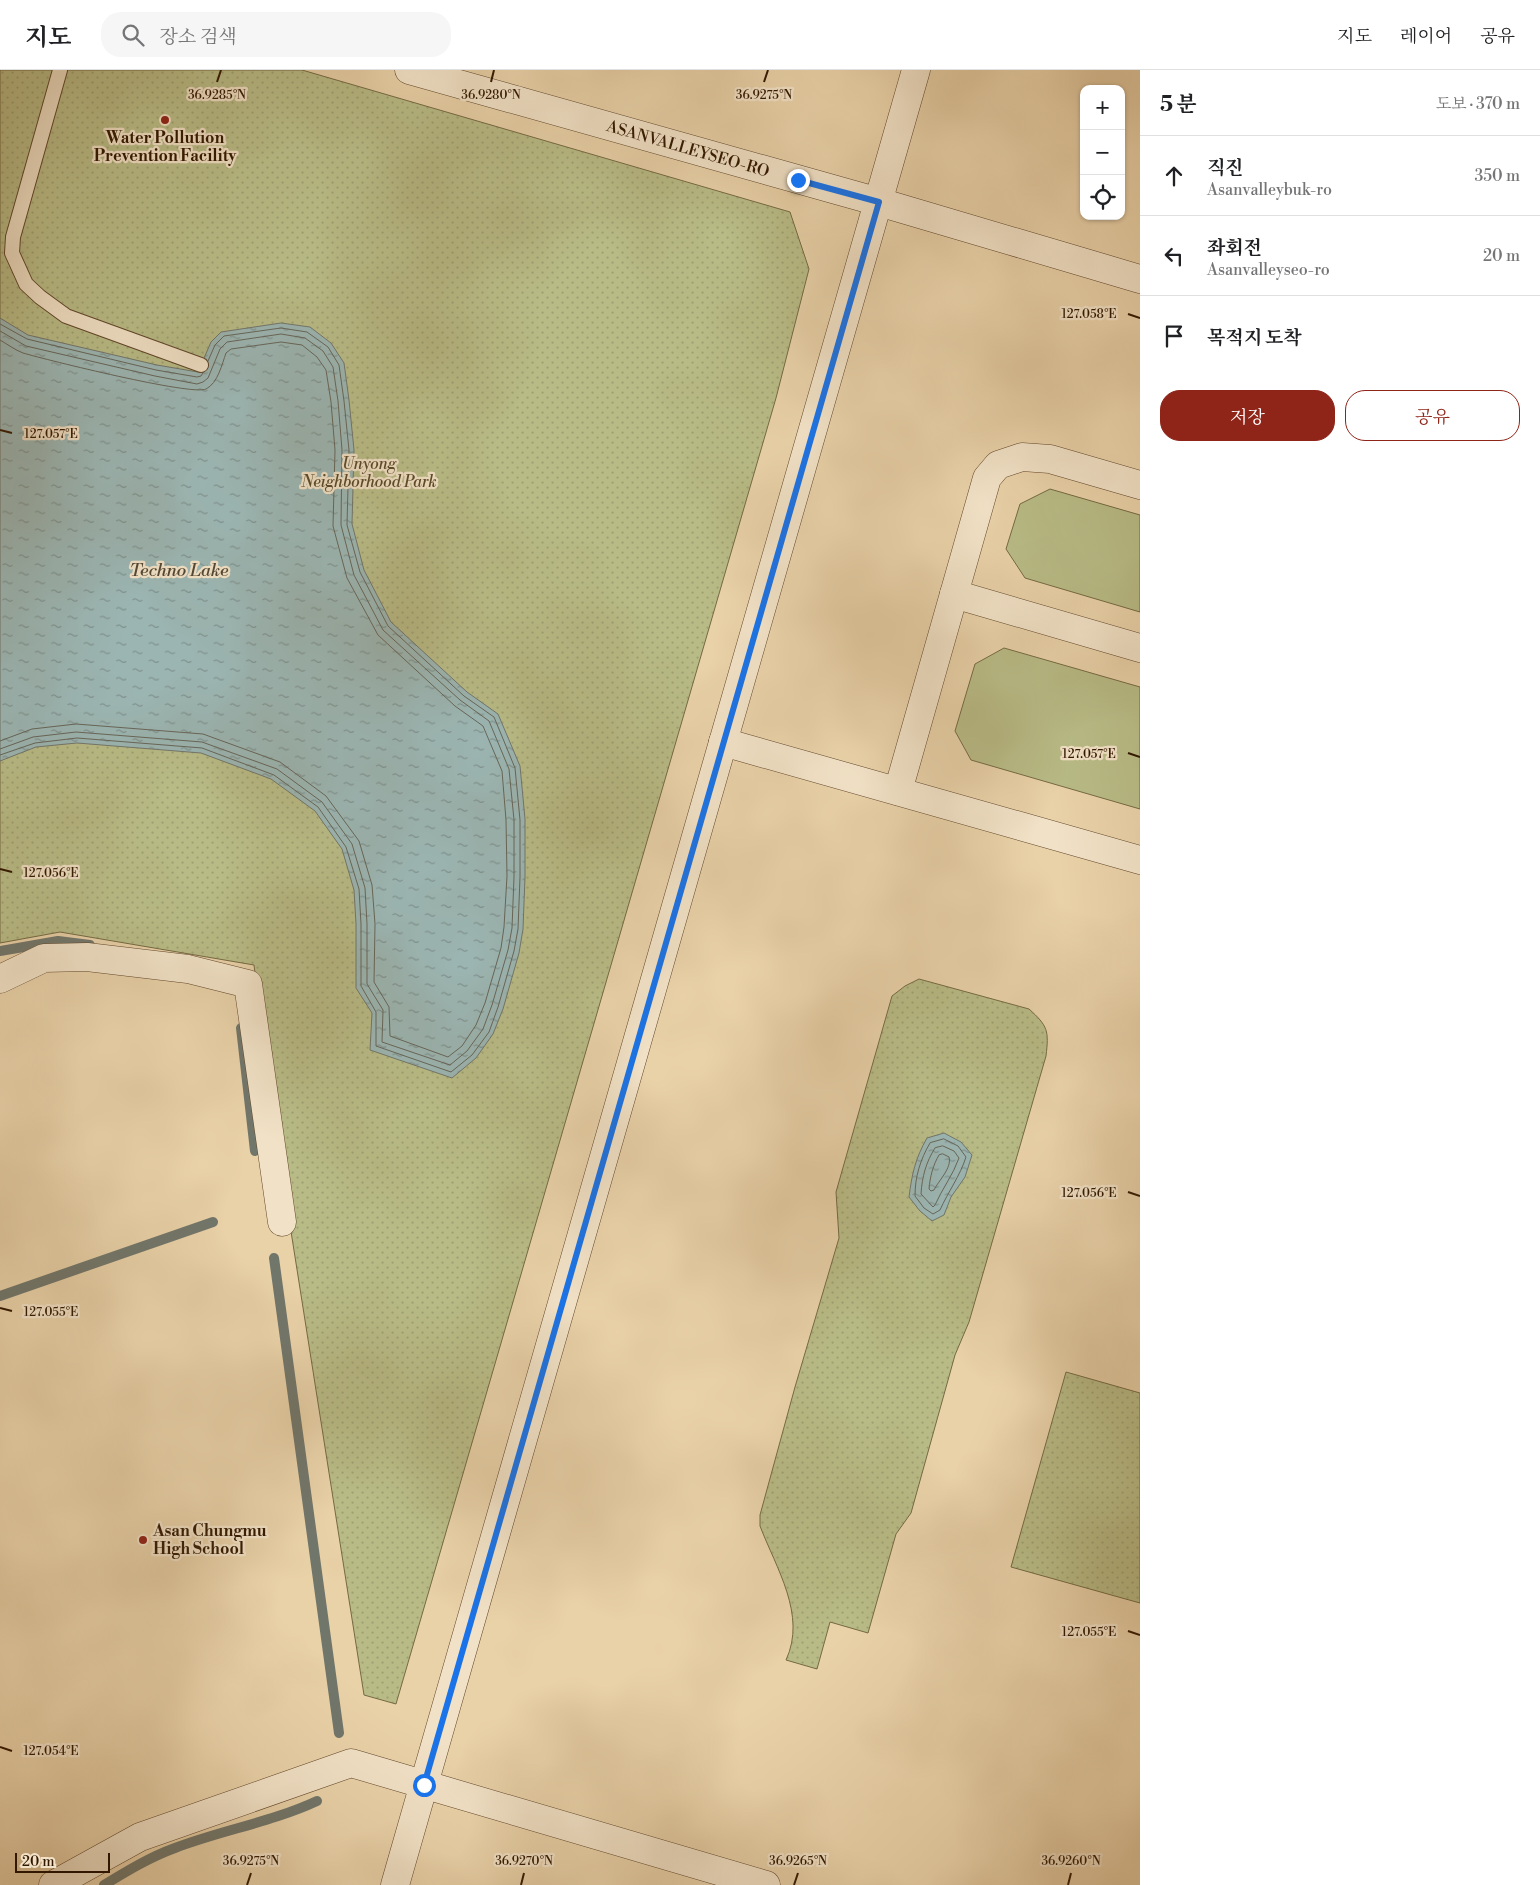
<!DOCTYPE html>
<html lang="ko">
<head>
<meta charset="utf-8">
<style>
	body { margin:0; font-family:"Libre Bodoni","Noto Serif KR",serif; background:#f6f6f6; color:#202124 }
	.controls { position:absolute; right:15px; top:15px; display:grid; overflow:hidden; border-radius:10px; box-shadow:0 1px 4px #0004 }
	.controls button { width:45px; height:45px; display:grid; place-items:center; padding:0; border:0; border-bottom:1px solid #e0e0e0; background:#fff; color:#202124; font:25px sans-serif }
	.scale { position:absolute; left:15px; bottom:12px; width:95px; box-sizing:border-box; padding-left:5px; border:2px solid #321800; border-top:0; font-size:14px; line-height:18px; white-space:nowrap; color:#321800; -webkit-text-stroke:4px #f1e1c6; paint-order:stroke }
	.stop { position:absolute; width:15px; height:15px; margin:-11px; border:4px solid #1a73e8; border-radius:50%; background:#fff }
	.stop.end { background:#1a73e8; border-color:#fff; box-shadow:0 1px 5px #0008 }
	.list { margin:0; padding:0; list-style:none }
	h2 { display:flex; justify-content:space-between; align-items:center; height:65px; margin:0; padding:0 20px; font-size:21px }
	h2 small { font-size:16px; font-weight:400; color:#757577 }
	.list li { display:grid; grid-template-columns:32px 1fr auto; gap:15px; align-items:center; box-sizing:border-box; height:80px; padding:0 20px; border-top:1px solid #e0e0e0 }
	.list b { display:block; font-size:19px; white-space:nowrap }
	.list p { margin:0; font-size:16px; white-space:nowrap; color:#757577 }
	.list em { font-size:16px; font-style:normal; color:#757577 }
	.actions { display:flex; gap:10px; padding:15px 20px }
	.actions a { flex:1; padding:11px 0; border:1px solid #8f2418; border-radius:20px; text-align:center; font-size:18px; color:#8f2418 }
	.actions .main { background:#8f2418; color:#fff }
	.icon { flex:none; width:28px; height:28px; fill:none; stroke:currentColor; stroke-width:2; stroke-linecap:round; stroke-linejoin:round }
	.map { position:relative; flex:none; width:1140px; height:1815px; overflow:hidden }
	header { display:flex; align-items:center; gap:30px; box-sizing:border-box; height:70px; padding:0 25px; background:#fff; border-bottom:1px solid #e0e0e0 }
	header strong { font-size:24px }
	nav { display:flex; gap:28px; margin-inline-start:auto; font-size:18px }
	.search { width:350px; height:45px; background:#f6f6f6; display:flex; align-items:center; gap:12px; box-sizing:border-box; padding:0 18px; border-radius:20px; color:#757577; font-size:19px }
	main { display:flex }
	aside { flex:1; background:#fff }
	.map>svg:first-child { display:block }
	.grass { fill:#b8bb86; stroke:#756a43 }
	.park { fill:url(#park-dots); stroke:#756a43 }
	.water { fill:url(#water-ripples); stroke:#71766b }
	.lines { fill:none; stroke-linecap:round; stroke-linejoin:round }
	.shore { stroke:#666659; stroke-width:1 }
	.stream { stroke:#71766b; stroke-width:10 }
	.service-casing { stroke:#60462a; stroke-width:16 }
	.minor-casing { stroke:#60462a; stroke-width:29 }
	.tertiary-casing { stroke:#60462a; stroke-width:29 }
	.service { stroke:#f1e1c6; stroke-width:14 }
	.minor { stroke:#f1e1c6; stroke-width:28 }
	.tertiary { stroke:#f1e1c6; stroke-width:28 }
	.route { stroke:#1a73e8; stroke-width:6 }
	.ticks { fill:none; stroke:#321800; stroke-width:2 }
	.poi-dot { fill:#8f2418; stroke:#f1e1c6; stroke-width:2 }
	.labels { text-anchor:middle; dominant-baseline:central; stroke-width:4.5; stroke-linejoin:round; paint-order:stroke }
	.poi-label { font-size:16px; font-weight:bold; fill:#321800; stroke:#f1e1c6 }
	.street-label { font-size:16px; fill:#321800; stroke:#f1e1c6 }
	.park-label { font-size:16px; font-style:italic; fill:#5a4928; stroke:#f1e1c6 }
	.water-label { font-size:18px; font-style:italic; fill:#524735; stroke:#f1e1c6 }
	.ticks-label { font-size:12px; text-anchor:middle; fill:#321800; stroke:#f1e1c6; stroke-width:4.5; stroke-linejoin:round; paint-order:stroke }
</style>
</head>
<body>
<header>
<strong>지도</strong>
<div class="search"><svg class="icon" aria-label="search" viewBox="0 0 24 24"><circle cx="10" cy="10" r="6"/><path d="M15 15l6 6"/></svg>장소 검색</div>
<nav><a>지도</a><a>레이어</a><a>공유</a></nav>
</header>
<main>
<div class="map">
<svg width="1140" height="1815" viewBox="0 0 1140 1815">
	<defs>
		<pattern id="park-dots" width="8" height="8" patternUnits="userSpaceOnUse" patternTransform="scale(1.25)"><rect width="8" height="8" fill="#b8bb86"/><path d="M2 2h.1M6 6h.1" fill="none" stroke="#9fa072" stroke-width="1.8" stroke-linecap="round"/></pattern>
		<pattern id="water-ripples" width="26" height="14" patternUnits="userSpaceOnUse" patternTransform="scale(1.25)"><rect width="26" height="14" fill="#9bb5b2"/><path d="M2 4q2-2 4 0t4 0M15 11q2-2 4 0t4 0" fill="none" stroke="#7f928e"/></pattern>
	</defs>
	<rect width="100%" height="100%" fill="#e9d1a8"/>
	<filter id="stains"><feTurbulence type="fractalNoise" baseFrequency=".004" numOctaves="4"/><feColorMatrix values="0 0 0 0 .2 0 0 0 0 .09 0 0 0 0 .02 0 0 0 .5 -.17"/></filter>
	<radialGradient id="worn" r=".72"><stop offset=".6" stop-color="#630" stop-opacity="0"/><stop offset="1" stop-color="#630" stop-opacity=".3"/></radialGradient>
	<g class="grass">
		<polygon points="1050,419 1140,445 1140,542 1025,508 1006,479 1020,434"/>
		<polygon points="1004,578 1140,617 1140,739 971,690 955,661 975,594"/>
	</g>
	<g class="park">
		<polygon points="0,0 302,0 790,142 809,199 776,328 396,1634 364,1625 270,1028 254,895 60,862 0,873"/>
		<path d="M 919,909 L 1029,939 C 1048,956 1049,961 1046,986 L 969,1252 L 955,1285 L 911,1443 L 896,1464 L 868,1563 L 830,1552 L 817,1599 L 786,1590 C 807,1545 776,1498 760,1456 L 760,1445 L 795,1317 L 839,1168 L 836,1122 L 892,926 L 905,916 Z"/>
		<polygon points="1066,1302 1140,1323 1140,1533 1011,1497"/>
	</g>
	<g class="water">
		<polygon points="0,248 28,265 157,295 198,302 211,272 221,262 281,253 310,257 331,273 344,293 349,330 354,380 352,454 364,500 391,552 467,622 498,644 520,696 525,749 525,807 523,859 519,883 503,939 493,964 476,988 452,1008 370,980 372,943 356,918 356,854 354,820 342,779 315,741 271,709 201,683 77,673 36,677 0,691"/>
		<path d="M 944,1063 L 961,1072 L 972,1085 L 965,1107 L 951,1127 L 944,1145 L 932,1151 L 920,1141 L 909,1127 C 912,1104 915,1089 927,1068 Z"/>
	</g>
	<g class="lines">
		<g class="shore">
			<polyline points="0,254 27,269 156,300 197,307 201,306 203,303"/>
			<polyline points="0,261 26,276 155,306 197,314 203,312 208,308 220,279 227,272 281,264 305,268 323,281 333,297 338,331 342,380 341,455 354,505 383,560 460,630 489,651 509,699 514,750 514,807 512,858 508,880 492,935 483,959 467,981 450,995 382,972 383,940 367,914 367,854 365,818 352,774 322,732 277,699 202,672 76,662 33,667 0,679"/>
			<path d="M 0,270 C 7,274 15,280 23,283 C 47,290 192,326 206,319 C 218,313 222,294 226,283 L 231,279 L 281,272 L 302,275 L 317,287 L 326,300 L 331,332 L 335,380 L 333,456 L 347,508 L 378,565 L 455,636 L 483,656 L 502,701 L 506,750 L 507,806 L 504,857 L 501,878 L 485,933 L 476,955 L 462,976 L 448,987 L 390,966 L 389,937 L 374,912 L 375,854 L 372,815 L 359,771 L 326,726 L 280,692 L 203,664 L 76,654 L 32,659 L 0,671"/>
			<polyline points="0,685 35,673 77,668 202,678 274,705 318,737 346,777 359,819 361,854 361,916 376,942 376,976 451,1002 472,985 489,962 498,937 514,881 518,859 520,807 520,750 515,698 494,647 464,626 388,556 360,502 347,455 349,380 344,331 339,295 328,277 307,262 281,258 224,266 215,275 208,291"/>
			<path d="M 944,1069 L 958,1076 L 966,1087 C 960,1106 948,1122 940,1140 L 933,1144 L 924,1138 L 915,1126 C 915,1107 920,1090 930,1073 Z"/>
			<path d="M 943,1076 L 954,1081 L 959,1088 C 953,1105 942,1119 935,1135 L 933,1137 L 921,1124 C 922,1107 926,1092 935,1078 Z"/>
			<path d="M 943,1084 L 949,1087 C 952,1098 939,1110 934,1120 L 931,1121 L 929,1119 C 930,1107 933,1095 939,1085 Z"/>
		</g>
		<g class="stream">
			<polyline points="0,881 58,871 90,875"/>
			<polyline points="241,958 255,1081"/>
			<polyline points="274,1188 339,1663"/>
			<polyline points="0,1226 213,1152"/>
			<path d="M 104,1815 C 127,1801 150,1787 175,1778 C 222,1760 272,1752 317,1731"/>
		</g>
		<defs>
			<polyline id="service" points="60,0 13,167 12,183 26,214 40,227 66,246 201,295"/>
			<g id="minor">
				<polyline points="879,132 1140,209"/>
				<polyline points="954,524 1140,578"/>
				<polyline points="898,721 987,408 998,395 1022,387 1050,389 1140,415"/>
				<polyline points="0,909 44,888 87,887 188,899 248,914 282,1152"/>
				<polyline points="53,1815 140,1767 351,1693 766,1815"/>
			</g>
			<g id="tertiary">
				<polyline points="409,0 879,132"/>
				<polyline points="723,672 1140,790"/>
				<polyline points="395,1815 916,0"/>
			</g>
		</defs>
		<use href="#service" class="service-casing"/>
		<use href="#minor" class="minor-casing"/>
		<use href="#tertiary" class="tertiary-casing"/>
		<use href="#service" class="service"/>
		<use href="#minor" class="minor"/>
		<use href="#tertiary" class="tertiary"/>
	</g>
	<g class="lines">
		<polyline class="route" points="424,1715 879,132 798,110"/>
	</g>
	<path class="ticks" d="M 217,12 L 221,0M 491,12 L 494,0M 764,12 L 768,0M 1128,244 L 1140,248M 0,360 L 12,363M 1128,683 L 1140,687M 0,799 L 12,802M 1128,1122 L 1140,1126M 0,1238 L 12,1241M 1128,1561 L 1140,1565M 0,1677 L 12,1681M 247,1815 L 251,1803M 521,1815 L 524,1803M 794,1815 L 798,1803M 1068,1815 L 1071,1803"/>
	<g class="poi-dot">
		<circle cx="165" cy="50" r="5"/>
		<circle cx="143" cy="1470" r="5"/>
	</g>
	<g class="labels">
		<g class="poi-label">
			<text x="165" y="68">Water Pollution<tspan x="165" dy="18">Prevention Facility</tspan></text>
			<text x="153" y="1461" text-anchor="start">Asan Chungmu<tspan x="153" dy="18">High School</tspan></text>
		</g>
		<g class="street-label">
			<text transform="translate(688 79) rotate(16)">ASANVALLEYSEO-RO</text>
		</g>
		<g class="park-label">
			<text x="369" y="394">Unyong<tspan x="369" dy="18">Neighborhood Park</tspan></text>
		</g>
		<g class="water-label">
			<text x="179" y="500">Techno Lake</text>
		</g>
	</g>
	<g class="ticks-label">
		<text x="217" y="29">36.9285°N</text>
		<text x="491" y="29">36.9280°N</text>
		<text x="764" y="29">36.9275°N</text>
		<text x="1089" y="248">127.058°E</text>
		<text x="51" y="368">127.057°E</text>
		<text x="1089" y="688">127.057°E</text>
		<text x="51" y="807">127.056°E</text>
		<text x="1089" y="1127">127.056°E</text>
		<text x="51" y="1246">127.055°E</text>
		<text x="1089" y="1566">127.055°E</text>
		<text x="51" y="1685">127.054°E</text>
		<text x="251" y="1795">36.9275°N</text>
		<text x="524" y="1795">36.9270°N</text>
		<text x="798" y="1795">36.9265°N</text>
		<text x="1071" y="1795">36.9260°N</text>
	</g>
	<rect width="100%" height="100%" filter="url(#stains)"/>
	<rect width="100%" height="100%" fill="url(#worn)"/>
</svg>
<div class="controls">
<button>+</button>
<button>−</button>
<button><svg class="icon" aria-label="locate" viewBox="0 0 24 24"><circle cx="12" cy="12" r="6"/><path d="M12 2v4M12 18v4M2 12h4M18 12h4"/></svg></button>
</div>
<div class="scale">20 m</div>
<div class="stop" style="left:424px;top:1715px"></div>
<div class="stop end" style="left:798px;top:110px"></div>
</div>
<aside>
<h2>5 분<small>도보 · 370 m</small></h2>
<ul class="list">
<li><svg class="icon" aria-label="ahead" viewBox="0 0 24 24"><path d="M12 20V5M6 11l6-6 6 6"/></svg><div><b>직진</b><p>Asanvalleybuk-ro</p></div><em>350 m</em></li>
<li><svg class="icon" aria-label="left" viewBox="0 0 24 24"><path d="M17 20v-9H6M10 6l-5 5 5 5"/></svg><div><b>좌회전</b><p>Asanvalleyseo-ro</p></div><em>20 m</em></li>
<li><svg class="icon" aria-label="arrive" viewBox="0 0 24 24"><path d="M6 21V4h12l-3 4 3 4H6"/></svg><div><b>목적지 도착</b></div></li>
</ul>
<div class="actions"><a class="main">저장</a><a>공유</a></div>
</aside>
</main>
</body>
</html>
